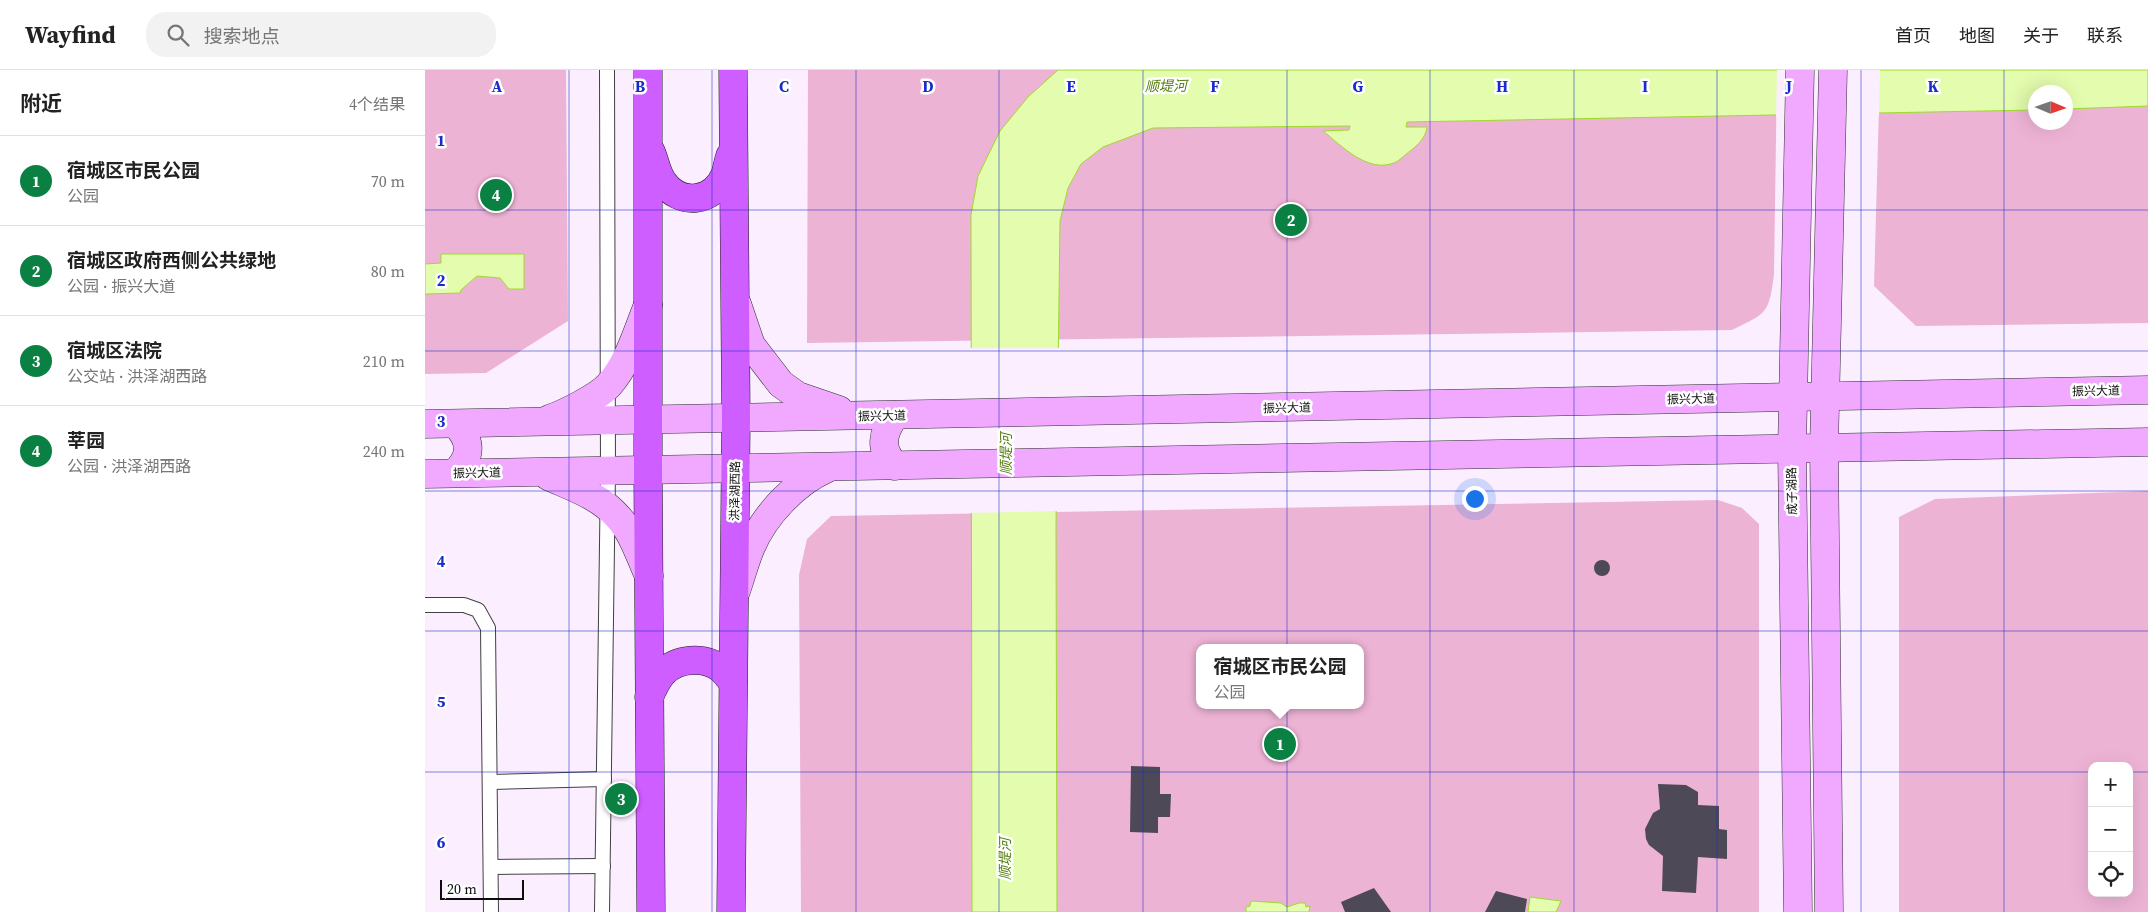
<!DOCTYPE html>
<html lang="zh">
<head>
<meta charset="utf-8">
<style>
	body { margin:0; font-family:"Source Serif 4","Noto Sans SC",serif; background:#f2f2f2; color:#222 }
	.controls { position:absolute; right:15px; bottom:15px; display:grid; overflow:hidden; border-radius:10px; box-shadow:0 5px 20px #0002 }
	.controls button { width:45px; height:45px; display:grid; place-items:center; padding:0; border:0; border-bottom:1px solid #e0e0e0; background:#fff; color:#222; font:25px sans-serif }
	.compass { position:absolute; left:1603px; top:15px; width:45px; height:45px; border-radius:50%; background:#fff; box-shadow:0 5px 20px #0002; rotate:92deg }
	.scale { position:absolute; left:15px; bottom:12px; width:84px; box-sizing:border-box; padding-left:5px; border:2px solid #0d0d0d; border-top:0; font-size:14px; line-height:18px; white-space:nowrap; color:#0d0d0d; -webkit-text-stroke:4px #fff; paint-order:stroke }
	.you { position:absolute; left:1049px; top:428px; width:18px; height:18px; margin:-12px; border:4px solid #fff; border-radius:50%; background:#1a73e8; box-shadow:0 0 0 8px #1a73e833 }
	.badge { display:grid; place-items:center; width:32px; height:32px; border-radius:50%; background:#0b8043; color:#fff; font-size:16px; font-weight:700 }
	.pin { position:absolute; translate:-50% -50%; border:2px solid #fff; box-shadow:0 1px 5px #0006 }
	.popup { position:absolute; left:771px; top:574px; width:168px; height:65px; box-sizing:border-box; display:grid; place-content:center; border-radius:10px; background:#fff; filter:drop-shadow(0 1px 4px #0005); font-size:16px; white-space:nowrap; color:#767676 }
	.popup b { font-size:19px; color:#222 }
	.popup::after { content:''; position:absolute; left:50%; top:100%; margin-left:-10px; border:10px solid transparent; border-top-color:#fff }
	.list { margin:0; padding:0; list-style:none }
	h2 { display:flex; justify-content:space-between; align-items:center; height:65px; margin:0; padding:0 20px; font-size:21px }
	h2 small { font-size:16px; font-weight:400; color:#767676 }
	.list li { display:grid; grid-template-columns:32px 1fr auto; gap:15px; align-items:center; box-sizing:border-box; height:90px; padding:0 20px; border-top:1px solid #e0e0e0 }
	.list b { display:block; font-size:19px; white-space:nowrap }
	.list p { margin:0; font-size:16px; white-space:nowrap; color:#767676 }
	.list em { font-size:16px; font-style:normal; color:#767676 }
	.icon { flex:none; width:28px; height:28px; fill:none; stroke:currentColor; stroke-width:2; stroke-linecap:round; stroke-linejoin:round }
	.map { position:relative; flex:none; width:1723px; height:842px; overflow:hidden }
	header { display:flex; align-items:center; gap:30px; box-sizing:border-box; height:70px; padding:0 25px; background:#fff; border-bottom:1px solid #e0e0e0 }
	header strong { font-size:24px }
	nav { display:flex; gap:28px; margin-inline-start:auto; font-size:18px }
	.search { width:350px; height:45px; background:#f2f2f2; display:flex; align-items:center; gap:12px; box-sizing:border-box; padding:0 18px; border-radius:20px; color:#767676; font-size:19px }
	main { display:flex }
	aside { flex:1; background:#fff }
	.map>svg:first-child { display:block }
	.green { fill:#edb3d5; fill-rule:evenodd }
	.water { fill:#e3fcad; stroke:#a0d92d }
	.pier { fill:#fbeeff }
	.building { fill:#4d4957 }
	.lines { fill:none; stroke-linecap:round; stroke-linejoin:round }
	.lane-casing { stroke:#404040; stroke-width:16 }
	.secondary-casing { stroke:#2f2f2f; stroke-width:29 }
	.primary-casing { stroke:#1e1e1e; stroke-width:29 }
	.lane { stroke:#fff; stroke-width:14 }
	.secondary { stroke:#f0a9ff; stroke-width:28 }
	.primary { stroke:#ce5eff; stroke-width:28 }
	.grid { fill:none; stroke:#192cca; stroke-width:1; stroke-opacity:0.55 }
	.labels { text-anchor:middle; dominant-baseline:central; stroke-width:5; stroke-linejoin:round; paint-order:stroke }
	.street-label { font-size:12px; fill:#0d0d0d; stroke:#fff }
	.water-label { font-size:14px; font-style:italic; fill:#537d0d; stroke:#fff }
	.grid-label { font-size:16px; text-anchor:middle; font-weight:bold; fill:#192cca; stroke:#fff; stroke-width:5; stroke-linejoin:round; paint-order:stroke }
</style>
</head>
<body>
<header>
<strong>Wayfind</strong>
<div class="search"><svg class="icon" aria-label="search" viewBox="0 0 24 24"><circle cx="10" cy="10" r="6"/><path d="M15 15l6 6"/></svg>搜索地点</div>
<nav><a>首页</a><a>地图</a><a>关于</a><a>联系</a></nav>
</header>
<main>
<aside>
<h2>附近<small>4个结果</small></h2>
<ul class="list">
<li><span class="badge">1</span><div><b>宿城区市民公园</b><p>公园</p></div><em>70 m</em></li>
<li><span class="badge">2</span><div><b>宿城区政府西侧公共绿地</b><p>公园 · 振兴大道</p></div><em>80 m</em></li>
<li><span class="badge">3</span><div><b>宿城区法院</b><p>公交站 · 洪泽湖西路</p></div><em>210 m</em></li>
<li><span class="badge">4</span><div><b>莘园</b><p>公园 · 洪泽湖西路</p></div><em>240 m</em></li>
</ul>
</aside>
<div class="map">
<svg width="1723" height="842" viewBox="0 0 1723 842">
	<rect width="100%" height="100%" fill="#fbeeff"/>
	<g class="green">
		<polygon points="0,0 141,0 143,251 61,303 0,304"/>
		<path d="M 383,0 L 1352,0 L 1349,204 C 1344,244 1342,243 1307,260 L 382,273 Z"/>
		<path d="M 1455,0 L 1723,0 L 1723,253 L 1491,256 L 1449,216 ZM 1610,22 L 1640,22 L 1640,52 L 1610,52 Z"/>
		<path d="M 1723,421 L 1723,842 L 1474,842 L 1474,447 L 1510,429 ZM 1667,696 L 1704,696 L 1704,823 L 1667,823 Z"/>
		<path d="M 1293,430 L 1317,438 L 1334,454 L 1334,842 L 376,842 L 374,505 L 382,469 L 406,446 ZM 775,578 L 935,578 L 935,635 L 775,635 Z"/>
	</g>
	<g class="water">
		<path d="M 633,0 L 1723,0 L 1723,36 L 1641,39 L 1640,22 L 1610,22 L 1610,40 L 982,52 L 981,57 L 1002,57 C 1001,67 993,75 985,81 C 980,85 974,91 969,93 C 942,103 917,76 898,61 L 924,60 L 925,56 L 728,58 L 678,77 L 656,94 L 643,118 L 635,151 L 631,456 L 632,842 L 547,842 L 546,145 L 553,106 L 575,61 L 603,27 Z"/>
		<polygon points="16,184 99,184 99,219 84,219 75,208 52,206 36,220 35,223 0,224 0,194 16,193"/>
		<polygon points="1105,827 1136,831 1131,842 1103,842"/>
		<polygon points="826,831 856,833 862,837 874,833 880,833 881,837 885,836 884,842 821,842 821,837 825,836"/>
	</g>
	<g class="pier">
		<polygon points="1352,0 1455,0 1454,46 1351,48"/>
		<polygon points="544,278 636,278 634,441 544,443"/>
	</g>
	<g class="building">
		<circle cx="1177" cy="498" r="8"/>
		<polygon points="706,696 735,697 735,724 746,724 745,747 733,747 733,763 705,762"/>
		<polygon points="1233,714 1261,715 1273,722 1273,735 1294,736 1294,759 1302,760 1302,789 1273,787 1271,823 1237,821 1238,786 1224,775 1221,769 1220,759 1228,743 1235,739"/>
		<polygon points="949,818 966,842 920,842 916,832"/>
		<polygon points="1071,821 1102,829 1100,842 1060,842"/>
	</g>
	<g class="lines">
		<defs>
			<g id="lane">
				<polyline points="0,535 39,535 53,540 63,558 66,842"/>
				<polyline points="66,712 179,709"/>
				<polyline points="66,797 178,796"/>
				<polyline points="177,842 183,401 182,0"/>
			</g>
			<g id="secondary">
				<polyline points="312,234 326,275 356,314 373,326 414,340"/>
				<path d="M 470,345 C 457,364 454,378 470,396"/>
				<path d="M 124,349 C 139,344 173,327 184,315 C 204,292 212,262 223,235"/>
				<polyline points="0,354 1723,320"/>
				<path d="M 30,403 C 47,386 47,372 31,354"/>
				<polyline points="0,404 1723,372"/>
				<path d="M 123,406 C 147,417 175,426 193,447 C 208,463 215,487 224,506"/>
				<path d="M 311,521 C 316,507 320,491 326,477 C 340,444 371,412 403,398"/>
				<polyline points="1373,842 1367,379 1375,0"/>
				<polyline points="1404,842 1399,378 1408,0"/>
			</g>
			<g id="primary">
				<polyline points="223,0 223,400 226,842"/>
				<path d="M 226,82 C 230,91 232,104 238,112 C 255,136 288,133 300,105 C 302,99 303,92 305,86"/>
				<path d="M 224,627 C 228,619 232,609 238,603 C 252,588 279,586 295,598 C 300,602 304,608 308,612"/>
				<polyline points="306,842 311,349 308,0"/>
			</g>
		</defs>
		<use href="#lane" class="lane-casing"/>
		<use href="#secondary" class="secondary-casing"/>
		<use href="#primary" class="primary-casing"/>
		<use href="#lane" class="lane"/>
		<use href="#secondary" class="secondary"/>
		<use href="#primary" class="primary"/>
	</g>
	<path class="grid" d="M 144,0 L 144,842M 287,0 L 287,842M 431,0 L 431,842M 574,0 L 574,842M 718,0 L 718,842M 862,0 L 862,842M 1005,0 L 1005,842M 1149,0 L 1149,842M 1292,0 L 1292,842M 1436,0 L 1436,842M 1579,0 L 1579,842M 0,140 L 1723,140M 0,281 L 1723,281M 0,421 L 1723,421M 0,561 L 1723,561M 0,702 L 1667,702M 1704,702 L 1723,702"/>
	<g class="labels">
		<g class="street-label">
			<text transform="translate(1671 321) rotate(-1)">振兴大道</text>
			<text transform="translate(1266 329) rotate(-1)">振兴大道</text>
			<text transform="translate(862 338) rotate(-1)">振兴大道</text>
			<text transform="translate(457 346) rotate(-1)">振兴大道</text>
			<text transform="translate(52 403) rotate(-1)">振兴大道</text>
			<text transform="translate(310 421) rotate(-89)">洪泽湖西路</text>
			<text transform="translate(1367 421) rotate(-91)">成子湖路</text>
		</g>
		<g class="water-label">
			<text transform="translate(741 16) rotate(-1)">顺堤河</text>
			<text transform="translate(581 384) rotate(-90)">顺堤河</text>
			<text transform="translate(580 789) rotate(-90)">顺堤河</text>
		</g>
	</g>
	<g class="grid-label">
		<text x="72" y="22">A</text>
		<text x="215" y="22">B</text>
		<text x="359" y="22">C</text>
		<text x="503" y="22">D</text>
		<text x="646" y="22">E</text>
		<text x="790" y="22">F</text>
		<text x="933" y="22">G</text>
		<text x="1077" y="22">H</text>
		<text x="1220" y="22">I</text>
		<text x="1364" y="22">J</text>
		<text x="1508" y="22">K</text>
		<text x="16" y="76">1</text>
		<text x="16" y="216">2</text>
		<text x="16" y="357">3</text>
		<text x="16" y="497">4</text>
		<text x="16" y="637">5</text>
		<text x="16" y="778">6</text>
	</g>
</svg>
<div class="controls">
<button>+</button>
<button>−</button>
<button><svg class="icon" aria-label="locate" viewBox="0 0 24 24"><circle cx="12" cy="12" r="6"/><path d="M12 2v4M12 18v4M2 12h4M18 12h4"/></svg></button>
</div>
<svg class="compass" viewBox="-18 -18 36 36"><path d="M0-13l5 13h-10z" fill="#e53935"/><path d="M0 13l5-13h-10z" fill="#767676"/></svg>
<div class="scale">20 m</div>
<div class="you"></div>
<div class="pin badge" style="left:855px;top:674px">1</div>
<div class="popup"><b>宿城区市民公园</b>公园</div>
<div class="pin badge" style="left:866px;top:150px">2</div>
<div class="pin badge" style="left:196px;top:729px">3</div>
<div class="pin badge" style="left:71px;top:125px">4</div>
</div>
</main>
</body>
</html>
